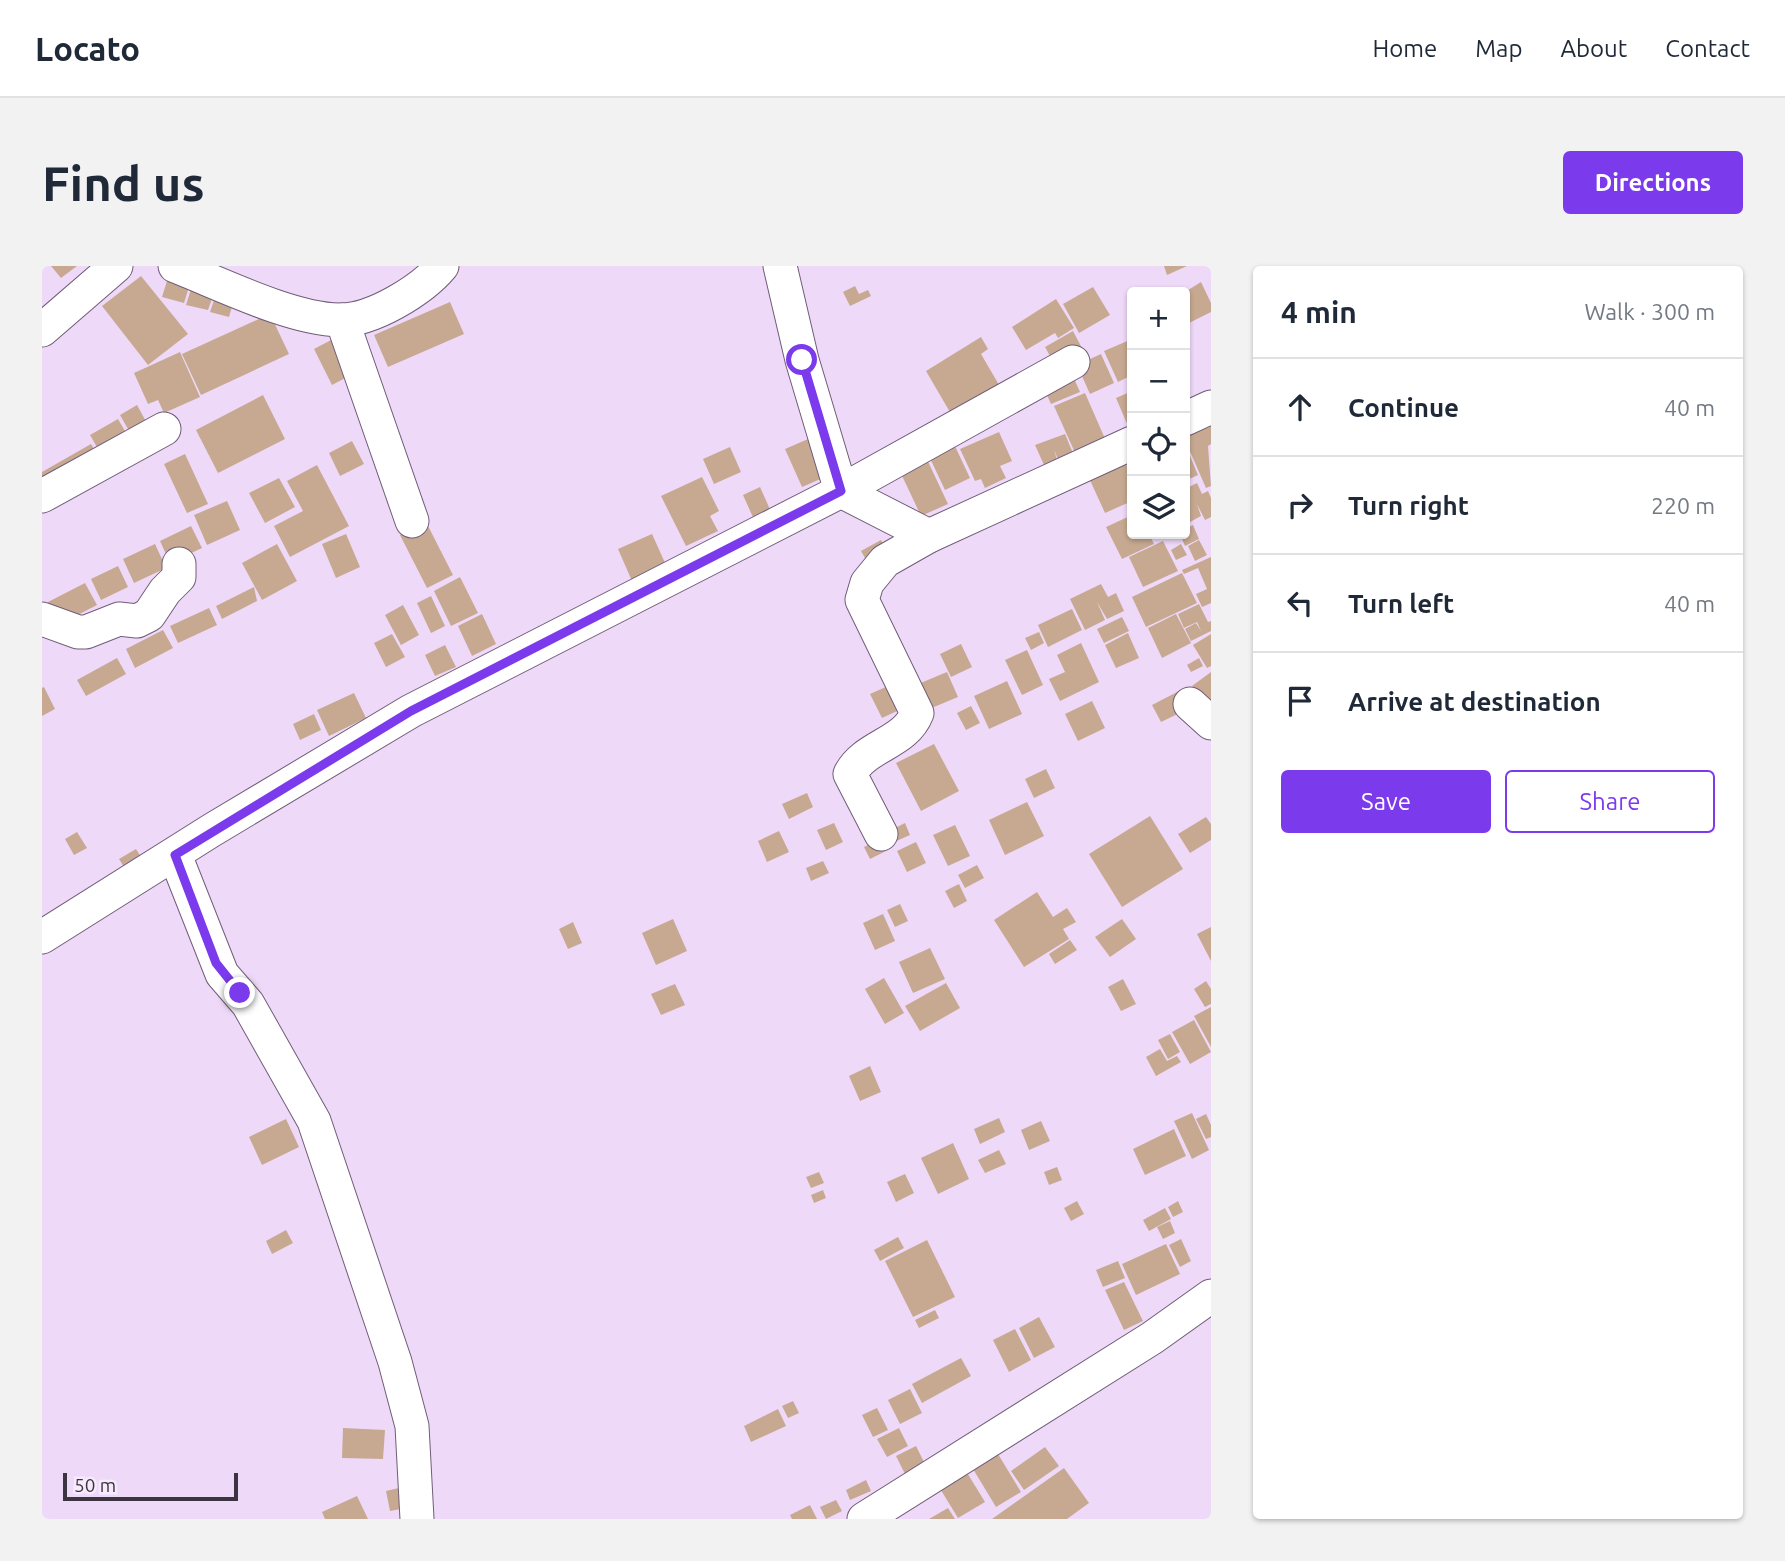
<!DOCTYPE html>
<html lang="en">
<head>
<meta charset="utf-8">
<style>
	body { margin:0; font-family:Ubuntu,sans-serif; background:#f2f2f3; color:#1f2937 }
	.controls { position:absolute; right:21px; top:21px; display:grid; overflow:hidden; border-radius:7px; box-shadow:0 2px 5px #0004 }
	.controls button { width:63px; height:63px; display:grid; place-items:center; padding:0; border:0; border-bottom:2px solid #e0e1e3; background:#fff; color:#1f2937; font:35px sans-serif }
	.scale { position:absolute; left:21px; bottom:18px; width:175px; box-sizing:border-box; padding-left:7px; border:4px solid #3c3440; border-top:0; font-size:19px; line-height:24px; white-space:nowrap; color:#3c3440; -webkit-text-stroke:5px #f7eafd; paint-order:stroke }
	.stop { position:absolute; width:21px; height:21px; margin:-16px; border:5px solid #7c3aed; border-radius:50%; background:#fff }
	.stop.end { background:#7c3aed; border-color:#fff; box-shadow:0 2px 7px #0008 }
	.list { margin:0; padding:0; list-style:none }
	h2 { display:flex; justify-content:space-between; align-items:center; height:91px; margin:0; padding:0 28px; font-size:30px }
	h2 small { font-size:23px; font-weight:400; color:#747a83 }
	.list li { display:grid; grid-template-columns:46px 1fr auto; gap:21px; align-items:center; box-sizing:border-box; height:98px; padding:0 28px; border-top:2px solid #e0e1e3 }
	.list b { display:block; font-size:26px; white-space:nowrap }
	.list em { font-size:23px; font-style:normal; color:#747a83 }
	.actions { display:flex; gap:14px; padding:21px 28px }
	.actions a { flex:1; padding:16px 0; border:2px solid #7c3aed; border-radius:7px; text-align:center; font-size:24px; color:#7c3aed }
	.actions .main { background:#7c3aed; color:#fff }
	.icon { flex:none; width:38px; height:38px; fill:none; stroke:currentColor; stroke-width:2; stroke-linecap:round; stroke-linejoin:round }
	.map { position:relative; flex:none; width:1169px; height:1253px; overflow:hidden; border-radius:7px }
	header { display:flex; align-items:center; gap:42px; box-sizing:border-box; height:98px; padding:0 35px; background:#fff; border-bottom:2px solid #e0e1e3 }
	header strong { font-size:33px }
	nav { display:flex; gap:38px; margin-inline-start:auto; font-size:24px }
	.intro { display:flex; align-items:center; justify-content:space-between; box-sizing:border-box; height:168px; padding:0 42px }
	h1 { margin:0; font-size:49px }
	.button { padding:18px 32px; border-radius:7px; background:#7c3aed; color:#fff; font-size:24px; font-weight:700 }
	main { display:flex; gap:42px; padding:0 42px }
	aside { flex:1; background:#fff; border-radius:7px; box-shadow:0 2px 5px #0004 }
	.map>svg:first-child { display:block }
	.building { fill:#c7a991 }
	.lines { fill:none; stroke-linecap:round; stroke-linejoin:round }
	.minor-casing { stroke:#705d78; stroke-width:35 }
	.minor { stroke:#fff; stroke-width:33 }
	.route { stroke:#7c3aed; stroke-width:9 }
</style>
</head>
<body>
<header>
<strong>Locato</strong>
<nav><a>Home</a><a>Map</a><a>About</a><a>Contact</a></nav>
</header>
<div class="intro"><h1>Find us</h1><a class="button">Directions</a></div>
<main>
<div class="map">
<svg width="1169" height="1253" viewBox="0 0 1169 1253">
	<rect width="100%" height="100%" fill="#efd9f9"/>
	<g class="building">
		<polygon points="9,0 35,0 19,12"/>
		<polygon points="1122,0 1145,0 1125,9"/>
		<polygon points="99,10 146,68 106,99 60,40"/>
		<polygon points="125,15 147,21 142,37 120,31"/>
		<polygon points="1159,16 1169,37 1169,46 1147,57 1143,48 1143,26"/>
		<polygon points="813,20 817,28 826,24 829,30 808,40 801,26"/>
		<polygon points="1051,21 1068,49 1037,67 1021,38"/>
		<polygon points="149,23 171,30 166,44 144,39"/>
		<polygon points="173,31 191,37 187,51 168,46"/>
		<polygon points="1014,33 1032,62 1016,72 1013,67 984,84 970,61"/>
		<polygon points="408,36 422,68 346,101 332,69"/>
		<polygon points="228,48 247,88 159,129 140,88"/>
		<polygon points="1031,65 1041,84 1013,99 1003,81"/>
		<polygon points="939,71 946,83 939,88 960,124 912,153 884,105"/>
		<polygon points="291,73 309,109 290,119 272,83"/>
		<polygon points="1090,73 1090,109 1076,116 1062,85"/>
		<polygon points="138,86 158,131 122,147 116,134 106,138 92,107"/>
		<polygon points="1059,88 1072,117 1048,128 1035,99"/>
		<polygon points="1030,108 1038,126 1009,138 1001,120"/>
		<polygon points="1090,125 1090,158 1086,160 1074,132"/>
		<polygon points="1043,127 1064,175 1034,189 1012,140"/>
		<polygon points="221,129 243,173 176,207 154,164"/>
		<polygon points="95,139 107,161 90,170 78,149"/>
		<polygon points="76,153 87,172 59,188 48,169"/>
		<polygon points="1169,153 1169,178 1166,180 1169,220 1164,222 1143,174 1143,165"/>
		<polygon points="957,166 970,195 958,200 964,212 943,222 939,213 933,215 918,183"/>
		<polygon points="1023,168 1033,192 1018,199 1012,183 1015,194 1002,199 993,179"/>
		<polygon points="773,170 790,208 760,221 743,183"/>
		<polygon points="310,175 322,198 298,210 287,187"/>
		<polygon points="911,176 928,212 903,224 886,188"/>
		<polygon points="49,178 57,191 0,223 0,206"/>
		<polygon points="1143,178 1156,209 1143,215"/>
		<polygon points="688,181 699,206 672,218 661,193"/>
		<polygon points="882,187 906,238 879,250 855,199"/>
		<polygon points="143,188 166,238 145,247 122,198"/>
		<polygon points="1083,196 1090,212 1090,235 1063,247 1047,212"/>
		<polygon points="275,199 307,260 248,291 232,260 261,245 245,215"/>
		<polygon points="660,211 677,245 668,250 676,265 644,280 619,230"/>
		<polygon points="237,212 253,241 223,257 207,227"/>
		<polygon points="1155,217 1160,228 1166,225 1169,232 1169,251 1163,254 1155,238 1159,250 1148,256 1143,246 1143,223"/>
		<polygon points="718,221 731,250 714,258 701,229"/>
		<polygon points="185,235 198,264 165,279 152,249"/>
		<polygon points="1090,249 1090,268 1107,268 1112,278 1080,293 1064,261"/>
		<polygon points="384,256 411,309 385,322 358,269"/>
		<polygon points="1151,259 1157,273 1143,280 1138,268 1143,268 1143,263"/>
		<polygon points="149,260 160,282 128,297 118,275"/>
		<polygon points="304,268 318,301 294,312 280,278"/>
		<polygon points="610,268 624,299 590,315 576,283"/>
		<polygon points="839,274 847,288 827,299 819,285"/>
		<polygon points="1157,274 1165,289 1153,295 1146,280"/>
		<polygon points="1121,275 1136,305 1101,321 1087,291"/>
		<polygon points="113,278 124,302 92,317 81,293"/>
		<polygon points="235,278 255,315 220,334 200,297"/>
		<polygon points="1139,278 1145,289 1134,294 1129,284"/>
		<polygon points="1169,291 1169,337 1160,341 1154,328 1165,323 1156,302 1142,308 1140,304"/>
		<polygon points="76,300 86,321 59,334 49,313"/>
		<polygon points="1140,307 1155,337 1104,361 1090,331"/>
		<polygon points="418,311 436,347 409,360 392,325"/>
		<polygon points="43,317 55,339 18,358 6,336"/>
		<polygon points="1059,318 1066,331 1074,327 1082,345 1065,353 1055,336 1063,354 1043,364 1028,333"/>
		<polygon points="212,321 215,335 180,353 174,340"/>
		<polygon points="389,330 403,360 389,367 375,337"/>
		<polygon points="1157,338 1166,356 1169,355 1169,365 1149,375 1143,363 1154,357 1159,365 1155,356 1142,362 1136,348"/>
		<polygon points="361,339 377,369 359,379 343,349"/>
		<polygon points="167,342 175,359 136,377 128,360"/>
		<polygon points="1030,343 1040,364 1006,381 996,359"/>
		<polygon points="440,348 454,378 430,390 416,360"/>
		<polygon points="1134,348 1149,377 1120,392 1106,362"/>
		<polygon points="1080,351 1087,365 1062,377 1055,363"/>
		<polygon points="121,364 131,382 93,402 84,383"/>
		<polygon points="997,366 1002,377 989,384 983,372"/>
		<polygon points="1086,367 1097,392 1074,402 1063,379"/>
		<polygon points="350,368 363,391 344,401 332,377"/>
		<polygon points="1169,368 1169,400 1165,402 1151,379"/>
		<polygon points="1039,377 1057,416 1018,435 1007,413 1023,406 1015,389"/>
		<polygon points="919,378 930,401 909,411 898,388"/>
		<polygon points="403,379 414,401 393,410 383,389"/>
		<polygon points="985,384 1001,419 980,429 963,394"/>
		<polygon points="75,392 84,408 44,430 35,414"/>
		<polygon points="1157,392 1161,400 1149,406 1145,399"/>
		<polygon points="905,406 916,431 880,446 869,421"/>
		<polygon points="1169,406 1169,434 1163,438 1150,420"/>
		<polygon points="965,415 980,448 947,463 932,430"/>
		<polygon points="855,416 866,440 840,452 828,428"/>
		<polygon points="2,421 13,443 0,450 0,422"/>
		<polygon points="1137,425 1146,443 1119,456 1110,439"/>
		<polygon points="312,427 324,452 287,470 275,444"/>
		<polygon points="1050,435 1063,462 1036,475 1023,448"/>
		<polygon points="929,440 938,457 924,464 915,447"/>
		<polygon points="272,448 279,464 258,474 251,458"/>
		<polygon points="892,478 917,525 879,545 854,497"/>
		<polygon points="1004,503 1013,522 992,532 983,513"/>
		<polygon points="765,527 771,541 747,553 740,538"/>
		<polygon points="985,536 1002,570 963,589 947,554"/>
		<polygon points="1108,550 1141,603 1080,641 1047,588"/>
		<polygon points="1164,551 1169,558 1169,574 1148,587 1136,568"/>
		<polygon points="792,557 801,576 784,584 775,564"/>
		<polygon points="863,557 868,569 850,577 845,566"/>
		<polygon points="913,559 928,590 906,600 891,569"/>
		<polygon points="737,565 747,586 725,596 716,575"/>
		<polygon points="35,566 45,582 32,589 23,573"/>
		<polygon points="840,572 846,584 828,593 822,581"/>
		<polygon points="874,576 884,597 865,606 855,585"/>
		<polygon points="94,583 104,599 87,609 77,593"/>
		<polygon points="781,595 787,607 769,615 764,602"/>
		<polygon points="935,599 942,612 923,622 916,609"/>
		<polygon points="917,618 925,635 912,642 903,625"/>
		<polygon points="995,626 1011,651 1025,642 1034,656 1021,663 1027,673 982,701 952,654"/>
		<polygon points="858,638 866,655 853,661 845,644"/>
		<polygon points="841,648 853,675 833,684 821,657"/>
		<polygon points="631,653 645,685 614,699 600,667"/>
		<polygon points="1080,653 1094,673 1068,691 1053,671"/>
		<polygon points="531,656 540,677 526,683 517,663"/>
		<polygon points="1169,661 1169,695 1155,668"/>
		<polygon points="1028,674 1035,684 1013,698 1007,688"/>
		<polygon points="888,682 903,713 871,727 857,696"/>
		<polygon points="842,712 862,747 843,758 823,723"/>
		<polygon points="1081,713 1094,738 1079,745 1066,721"/>
		<polygon points="1164,715 1169,723 1169,738 1163,741 1152,723"/>
		<polygon points="904,717 918,742 878,765 863,740"/>
		<polygon points="633,718 643,739 619,749 609,728"/>
		<polygon points="1169,741 1169,781 1152,750"/>
		<polygon points="1152,754 1169,786 1148,798 1130,766"/>
		<polygon points="1128,768 1138,786 1126,793 1116,774"/>
		<polygon points="1118,783 1125,795 1135,790 1139,796 1114,810 1104,791"/>
		<polygon points="828,800 839,826 818,835 807,810"/>
		<polygon points="1150,847 1167,884 1150,893 1132,855"/>
		<polygon points="1164,848 1169,859 1169,871 1164,873 1154,853"/>
		<polygon points="957,852 963,866 938,878 932,863"/>
		<polygon points="244,853 257,881 220,899 207,871"/>
		<polygon points="999,855 1008,875 987,884 979,864"/>
		<polygon points="1132,863 1144,890 1103,909 1091,883"/>
		<polygon points="911,877 927,913 896,928 879,892"/>
		<polygon points="957,884 964,898 943,907 936,894"/>
		<polygon points="1015,901 1020,914 1007,919 1002,906"/>
		<polygon points="777,906 782,917 769,922 764,911"/>
		<polygon points="863,908 872,927 854,936 845,916"/>
		<polygon points="781,924 784,932 772,937 769,929"/>
		<polygon points="1035,935 1042,948 1029,955 1022,942"/>
		<polygon points="1136,935 1141,946 1131,951 1126,941"/>
		<polygon points="1123,942 1129,953 1107,965 1101,954"/>
		<polygon points="1128,955 1133,967 1121,973 1115,961"/>
		<polygon points="244,964 251,977 230,988 224,975"/>
		<polygon points="856,971 862,982 838,995 832,984"/>
		<polygon points="1139,973 1149,995 1138,1001 1127,979"/>
		<polygon points="885,974 913,1031 871,1051 843,995"/>
		<polygon points="1124,978 1138,1008 1094,1029 1080,998"/>
		<polygon points="1076,995 1083,1012 1061,1021 1054,1004"/>
		<polygon points="1082,1016 1101,1055 1082,1064 1063,1024"/>
		<polygon points="893,1044 897,1052 877,1062 873,1054"/>
		<polygon points="997,1051 1013,1081 992,1092 977,1062"/>
		<polygon points="973,1063 989,1094 967,1106 951,1074"/>
		<polygon points="919,1092 929,1110 880,1137 870,1118"/>
		<polygon points="868,1123 880,1147 858,1158 846,1134"/>
		<polygon points="751,1135 757,1147 746,1152 740,1140"/>
		<polygon points="835,1142 846,1164 831,1171 820,1149"/>
		<polygon points="736,1143 744,1160 709,1176 702,1160"/>
		<polygon points="301,1162 343,1164 341,1193 300,1192"/>
		<polygon points="857,1162 866,1180 845,1191 835,1173"/>
		<polygon points="874,1180 885,1202 865,1212 854,1190"/>
		<polygon points="1003,1181 1017,1200 982,1224 969,1205"/>
		<polygon points="956,1188 979,1226 954,1241 931,1203"/>
		<polygon points="1022,1202 1047,1237 1025,1253 950,1253"/>
		<polygon points="924,1205 943,1236 916,1252 897,1221"/>
		<polygon points="824,1214 829,1225 808,1234 804,1224"/>
		<polygon points="365,1220 370,1241 348,1245 344,1225"/>
		<polygon points="315,1230 326,1253 283,1253 280,1246"/>
		<polygon points="794,1234 800,1245 784,1253 778,1241"/>
		<polygon points="768,1239 775,1253 750,1253 748,1249"/>
		<polygon points="906,1242 913,1253 887,1253"/>
	</g>
	<g class="lines">
		<defs>
			<g id="minor">
				<path d="M 133,0 C 179,18 249,53 297,54 C 330,55 380,24 400,0"/>
				<polyline points="300,54 370,255"/>
				<polyline points="0,64 74,0"/>
				<polyline points="1143,153 1169,141"/>
				<polyline points="799,225 1031,96"/>
				<polyline points="799,225 887,270"/>
				<polyline points="0,230 122,163"/>
				<polyline points="0,353 36,366 44,366 77,353 95,355 107,349 123,325 137,311 137,298"/>
				<polyline points="1148,438 1169,457"/>
				<path d="M 839,568 L 808,508 C 823,479 863,478 875,447 L 820,334 L 825,317 L 843,295 L 887,270 L 1090,177"/>
				<polyline points="133,589 180,708 206,738 272,855 353,1096 370,1160 375,1253"/>
				<polyline points="0,671 170,564 369,445 799,225 760,94 738,0"/>
				<polyline points="822,1253 1110,1072 1169,1030"/>
			</g>
		</defs>
		<use href="#minor" class="minor-casing"/>
		<use href="#minor" class="minor"/>
	</g>
	<g class="lines">
		<polyline class="route" points="198,727 174,697 133,589 369,445 799,225 760,94"/>
	</g>
</svg>
<div class="controls">
<button>+</button>
<button>−</button>
<button><svg class="icon" aria-label="locate" viewBox="0 0 24 24"><circle cx="12" cy="12" r="6"/><path d="M12 2v4M12 18v4M2 12h4M18 12h4"/></svg></button>
<button><svg class="icon" aria-label="layers" viewBox="0 0 24 24"><path d="M12 4l9 5-9 5-9-5zM3 14l9 5 9-5"/></svg></button>
</div>
<div class="scale">50 m</div>
<div class="stop" style="left:760px;top:94px"></div>
<div class="stop end" style="left:198px;top:727px"></div>
</div>
<aside>
<h2>4 min<small>Walk · 300 m</small></h2>
<ul class="list">
<li><svg class="icon" aria-label="ahead" viewBox="0 0 24 24"><path d="M12 20V5M6 11l6-6 6 6"/></svg><div><b>Continue</b></div><em>40 m</em></li>
<li><svg class="icon" aria-label="right" viewBox="0 0 24 24"><path d="M7 20v-9h11M14 6l5 5-5 5"/></svg><div><b>Turn right</b></div><em>220 m</em></li>
<li><svg class="icon" aria-label="left" viewBox="0 0 24 24"><path d="M17 20v-9H6M10 6l-5 5 5 5"/></svg><div><b>Turn left</b></div><em>40 m</em></li>
<li><svg class="icon" aria-label="arrive" viewBox="0 0 24 24"><path d="M6 21V4h12l-3 4 3 4H6"/></svg><div><b>Arrive at destination</b></div></li>
</ul>
<div class="actions"><a class="main">Save</a><a>Share</a></div>
</aside>
</main>
</body>
</html>
